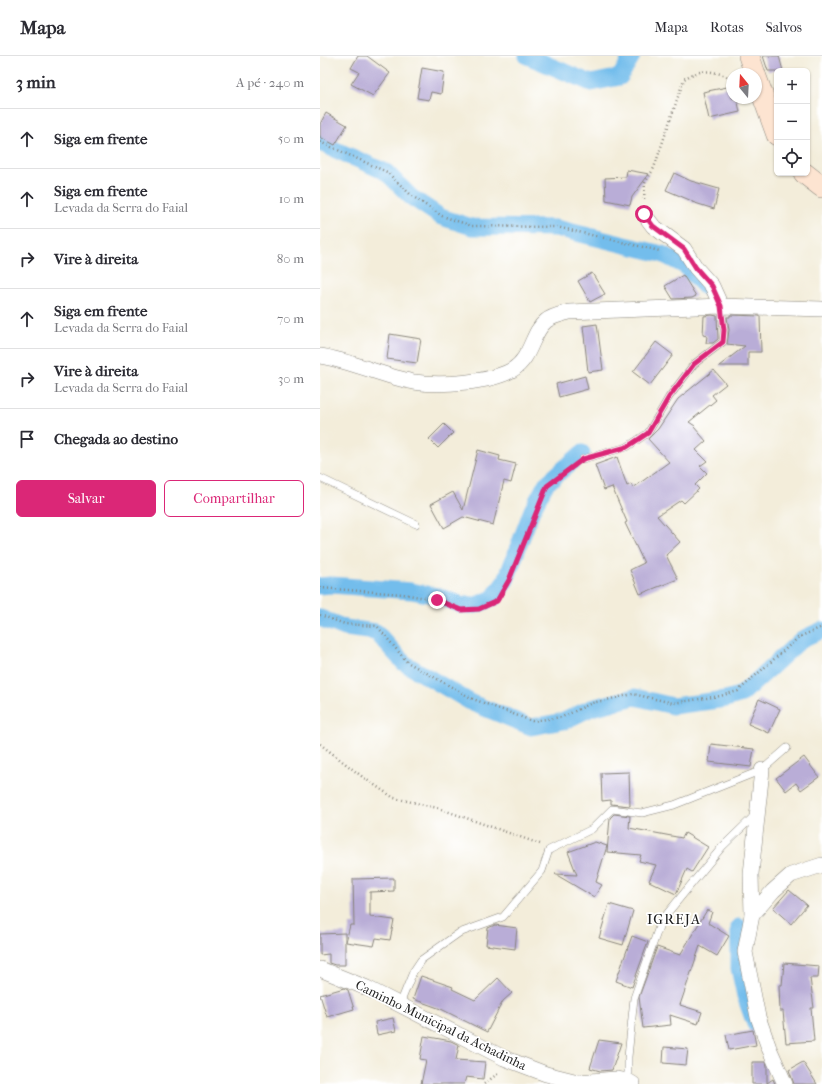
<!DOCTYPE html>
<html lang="pt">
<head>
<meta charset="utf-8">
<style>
	body { margin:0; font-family:"IM FELL French Canon",serif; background:#f7f7f7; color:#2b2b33 }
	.controls { position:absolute; right:12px; top:12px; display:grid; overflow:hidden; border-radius:6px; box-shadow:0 1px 3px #0004 }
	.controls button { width:36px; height:36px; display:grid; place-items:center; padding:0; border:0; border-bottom:1px solid #e1e1e2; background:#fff; color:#2b2b33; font:20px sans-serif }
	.compass { position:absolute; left:406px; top:12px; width:36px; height:36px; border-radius:50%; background:#fff; box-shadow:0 1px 3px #0004; rotate:342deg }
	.stop { position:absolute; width:12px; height:12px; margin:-9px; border:3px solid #db2777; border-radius:50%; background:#fff }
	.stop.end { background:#db2777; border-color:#fff; box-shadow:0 1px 4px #0008 }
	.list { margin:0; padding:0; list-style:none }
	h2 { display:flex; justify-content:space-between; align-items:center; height:52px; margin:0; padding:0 16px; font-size:17px }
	h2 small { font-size:13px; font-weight:400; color:#7c7c81 }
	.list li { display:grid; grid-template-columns:26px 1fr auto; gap:12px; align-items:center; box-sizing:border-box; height:60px; padding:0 16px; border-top:1px solid #e1e1e2 }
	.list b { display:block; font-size:15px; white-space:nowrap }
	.list p { margin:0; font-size:13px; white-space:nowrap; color:#7c7c81 }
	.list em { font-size:13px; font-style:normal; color:#7c7c81 }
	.actions { display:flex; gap:8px; padding:12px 16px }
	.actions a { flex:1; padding:9px 0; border:1px solid #db2777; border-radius:6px; text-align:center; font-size:14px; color:#db2777 }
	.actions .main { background:#db2777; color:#fff }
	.icon { flex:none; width:22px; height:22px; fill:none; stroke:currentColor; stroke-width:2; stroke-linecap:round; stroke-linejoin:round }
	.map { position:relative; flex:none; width:502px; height:1028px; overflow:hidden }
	header { display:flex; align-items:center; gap:24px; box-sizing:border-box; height:56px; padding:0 20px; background:#fff; border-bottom:1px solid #e1e1e2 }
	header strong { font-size:19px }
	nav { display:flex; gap:22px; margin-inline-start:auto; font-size:14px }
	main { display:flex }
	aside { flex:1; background:#fff }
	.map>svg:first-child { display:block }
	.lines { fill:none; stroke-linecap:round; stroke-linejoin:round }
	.canal { stroke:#73bdec; stroke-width:17 }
	.building { fill:#b9add7 }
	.lane-casing { stroke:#88847b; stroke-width:8 }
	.street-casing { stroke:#88847b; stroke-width:16 }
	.secondary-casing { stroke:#88847b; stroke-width:22 }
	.path { stroke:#88847b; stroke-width:2.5; stroke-dasharray:1 3; stroke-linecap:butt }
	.lane { stroke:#fff; stroke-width:7 }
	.street { stroke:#fff; stroke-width:15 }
	.secondary { stroke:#fde4d1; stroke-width:21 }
	.route { stroke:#db2777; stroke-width:5 }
	.labels { text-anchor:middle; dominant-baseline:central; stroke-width:3.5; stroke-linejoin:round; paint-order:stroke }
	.street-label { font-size:13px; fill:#1c1c1c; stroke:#fff }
	.neighbourhood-label { font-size:14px; letter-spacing:1px; fill:#1c1c1c; stroke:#fff }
</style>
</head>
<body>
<header>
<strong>Mapa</strong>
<nav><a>Mapa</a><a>Rotas</a><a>Salvos</a></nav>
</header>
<main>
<aside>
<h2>3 min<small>A pé · 240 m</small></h2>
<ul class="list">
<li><svg class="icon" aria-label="ahead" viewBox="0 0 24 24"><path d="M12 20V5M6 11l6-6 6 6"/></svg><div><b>Siga em frente</b></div><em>50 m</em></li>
<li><svg class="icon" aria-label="ahead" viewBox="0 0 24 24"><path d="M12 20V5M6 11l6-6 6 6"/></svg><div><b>Siga em frente</b><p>Levada da Serra do Faial</p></div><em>10 m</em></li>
<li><svg class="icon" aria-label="right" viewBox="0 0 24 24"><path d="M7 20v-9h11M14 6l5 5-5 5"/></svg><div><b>Vire à direita</b></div><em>80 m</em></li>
<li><svg class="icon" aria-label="ahead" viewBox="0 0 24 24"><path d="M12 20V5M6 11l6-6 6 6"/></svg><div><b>Siga em frente</b><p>Levada da Serra do Faial</p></div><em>70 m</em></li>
<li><svg class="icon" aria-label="right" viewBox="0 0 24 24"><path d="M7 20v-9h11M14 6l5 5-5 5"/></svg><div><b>Vire à direita</b><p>Levada da Serra do Faial</p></div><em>30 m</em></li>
<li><svg class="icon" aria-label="arrive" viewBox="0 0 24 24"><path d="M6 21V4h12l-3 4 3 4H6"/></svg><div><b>Chegada ao destino</b></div></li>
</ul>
<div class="actions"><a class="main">Salvar</a><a>Compartilhar</a></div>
</aside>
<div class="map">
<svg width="502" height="1028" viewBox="0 0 502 1028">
	<rect width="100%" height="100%" fill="#fff"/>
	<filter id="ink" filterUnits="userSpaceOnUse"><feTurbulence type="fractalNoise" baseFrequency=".025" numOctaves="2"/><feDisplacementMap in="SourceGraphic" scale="8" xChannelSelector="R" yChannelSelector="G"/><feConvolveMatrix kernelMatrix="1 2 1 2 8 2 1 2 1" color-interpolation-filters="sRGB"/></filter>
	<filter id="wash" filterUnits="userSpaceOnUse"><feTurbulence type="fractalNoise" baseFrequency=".012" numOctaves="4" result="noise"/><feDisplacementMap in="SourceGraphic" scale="16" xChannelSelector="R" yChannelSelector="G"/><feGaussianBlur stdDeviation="0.9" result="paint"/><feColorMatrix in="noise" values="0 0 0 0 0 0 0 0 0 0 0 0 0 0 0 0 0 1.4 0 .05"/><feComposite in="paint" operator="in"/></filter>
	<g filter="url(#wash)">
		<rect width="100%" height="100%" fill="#f3edda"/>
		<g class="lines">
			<g class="canal">
				<polyline points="207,0 271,27 300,21 312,0"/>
				<polyline points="0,87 66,116 91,141 121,161 152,171 236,172 342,198 365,210 385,231"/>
				<polyline points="0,530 11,529 91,535 118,540 142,549 156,549 173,542 186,524 212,454 226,428 262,397"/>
				<polyline points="0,562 25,572 56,576 84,607 152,647 211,671 244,665 271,652 315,641 353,650 406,643 422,638 482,583 502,574"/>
				<polyline points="419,871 419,912 425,940 435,968"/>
			</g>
		</g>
		<g id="blocks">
			<g class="building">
				<polygon points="38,0 47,0 70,17 53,40 31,28 39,16 31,12"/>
				<polygon points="443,0 459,0 463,15 448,15"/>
				<polygon points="102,12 124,16 121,38 111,36 109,44 97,42"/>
				<polygon points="412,30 412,42 417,42 420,56 389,63 383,36"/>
				<polygon points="6,57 27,69 15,89 0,81 0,68"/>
				<polygon points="307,114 329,118 312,141 310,149 286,144 285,122 306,121"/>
				<polygon points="354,117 371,125 399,133 394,153 372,146 372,145 346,134"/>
				<polygon points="272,217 285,238 270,246 258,225"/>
				<polygon points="363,219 376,240 372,242 353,243 345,230"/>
				<polygon points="392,259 397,260 398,283 393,287 386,287 387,280 383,279 384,260"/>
				<polygon points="410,259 440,260 441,296 428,296 428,310 399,310 425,290 407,288 409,274 407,261 410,261"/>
				<polygon points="277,268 283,314 268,316 263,270"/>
				<polygon points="70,278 101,283 97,307 67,303"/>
				<polygon points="336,286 353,299 330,329 313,316"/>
				<polygon points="394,314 406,328 392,339 396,344 369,366 375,370 374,371 386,385 376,394 387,405 380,410 387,417 375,429 379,433 364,447 361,444 337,460 360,486 346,499 358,523 320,538 310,514 324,507 305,467 307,466 292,431 284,434 275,409 297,401 307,430 311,428 313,432 349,406 328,383 338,373 358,343"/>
				<polygon points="265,320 268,333 239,341 236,328"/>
				<polygon points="124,368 133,377 118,392 109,383"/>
				<polygon points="158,394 180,400 179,404 196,408 191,427 184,425 173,469 143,461 124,472 111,448 133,436 143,454"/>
				<polygon points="439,643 460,653 449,677 428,668"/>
				<polygon points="391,688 434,693 431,711 389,706"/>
				<polygon points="484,701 499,721 481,734 476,727 466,735 456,722"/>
				<polygon points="309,716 310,750 291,748 291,744 282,745 281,717"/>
				<polygon points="294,758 310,760 309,772 362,782 365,777 388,791 372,816 367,813 356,838 329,825 336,809 319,805 321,799 287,796 290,762"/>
				<polygon points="275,786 287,790 276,826 282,829 274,841 235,818 257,819 248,796"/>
				<polygon points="74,822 74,835 50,836 50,861 74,864 70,884 56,882 54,890 26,886 30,869 34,869 33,823"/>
				<polygon points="469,834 487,849 471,868 453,852"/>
				<polygon points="289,848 313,855 303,889 279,882"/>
				<polygon points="387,854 392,856 388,867 409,880 397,900 380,890 360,949 382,956 378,968 350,959 351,969 323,972 319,941 337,891 360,899"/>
				<polygon points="175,869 197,872 195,893 166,889 168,872"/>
				<polygon points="25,877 25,909 15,909 9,907 9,898 0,899 0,878"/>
				<polygon points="312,880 328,886 312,931 296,925"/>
				<polygon points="464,907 499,910 498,922 490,922 494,952 491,952 494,985 466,987 463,955 460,955 459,929 462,929"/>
				<polygon points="101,920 133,931 132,933 155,944 178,922 192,937 183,945 167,976 121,953 93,943"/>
				<polygon points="24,932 28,934 34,953 7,961 0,939"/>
				<polygon points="73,962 76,975 57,979 55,966"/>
				<polygon points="433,974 436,989 409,994 406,979"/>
				<polygon points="104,980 131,985 139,989 136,1004 165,1006 163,1023 146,1021 144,1028 101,1028 106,1004 100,1003"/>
				<polygon points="279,984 301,987 292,1014 280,1015 270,1012"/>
				<polygon points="344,991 368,993 366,1009 343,1007"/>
				<polygon points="432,1006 446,1006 447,1010 447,1027 453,1023 455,1028 432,1028"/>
				<polygon points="483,1006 497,1028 474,1028 469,1014"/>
			</g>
		</g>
	</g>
	<g filter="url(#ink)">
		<use href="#blocks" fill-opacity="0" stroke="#88847b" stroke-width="1"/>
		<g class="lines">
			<defs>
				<g id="lane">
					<polyline points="263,403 307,391 328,377 349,341 374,308 403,286 404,274 401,250"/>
					<polyline points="0,422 96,468"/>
					<polyline points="80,948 93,916 101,904 139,877 183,861 222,815 229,794 272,773 292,753 322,757 354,749 442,714 467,692"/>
					<polyline points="308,1025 308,1001 314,942 341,865 402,791 435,759"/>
				</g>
				<g id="street">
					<polyline points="324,158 333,170 364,193 376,212 392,230 401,250"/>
					<path d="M 0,300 C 32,305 62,320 94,326 C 120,330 169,327 192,314 C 212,302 211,277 226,265 C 232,260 242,258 249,256 L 401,250 L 502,253"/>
					<polyline points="432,859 431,818 442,714"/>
					<polyline points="0,913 47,932 184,1002 226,1018 258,1026 296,1023 308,1025 313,1028"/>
					<polyline points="465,1028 449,992 438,961 425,896 432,859 453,835 471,819 502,809"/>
				</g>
				<g id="secondary">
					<polyline points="429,0 435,18"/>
					<polyline points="436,21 457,79"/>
					<polyline points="484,117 502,131"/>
				</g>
			</defs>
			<use href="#lane" class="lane-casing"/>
			<use href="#street" class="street-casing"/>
			<use href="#secondary" class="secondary-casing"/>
			<g class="path">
				<polyline points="0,86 67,116 92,140 122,160 152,170 237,171 340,195"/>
				<path d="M 324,143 L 325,127 L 334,112 L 364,23 C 381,12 394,14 412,23"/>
				<polyline points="0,532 83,538 117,544 141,554 159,553 177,545 189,524 227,430 255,409"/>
				<polyline points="0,559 25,568 57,570 87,606 153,643 212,665 242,661 272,647 313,638 353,647 400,640 418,635 479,581 502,571"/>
				<polyline points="0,688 44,722 74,742 118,752 220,788"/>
				<polyline points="164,1028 180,1016"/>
			</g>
			<use href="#lane" class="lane"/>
			<use href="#street" class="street"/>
			<use href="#secondary" class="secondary"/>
		</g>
	</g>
	<g class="lines" filter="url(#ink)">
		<polyline class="route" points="117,544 141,554 159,553 177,545 189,524 227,430 263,403 307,391 328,377 349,341 374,308 403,286 404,274 401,250 392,230 376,212 364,193 333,170 324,158"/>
	</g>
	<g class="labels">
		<g class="street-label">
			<text transform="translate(121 969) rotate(26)">Caminho Municipal da Achadinha</text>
		</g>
		<g class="neighbourhood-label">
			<text x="354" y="863">IGREJA</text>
		</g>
	</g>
</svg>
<div class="controls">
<button>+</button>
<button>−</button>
<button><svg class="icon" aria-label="locate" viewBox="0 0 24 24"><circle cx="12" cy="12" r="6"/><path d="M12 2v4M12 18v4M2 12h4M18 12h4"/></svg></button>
</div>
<svg class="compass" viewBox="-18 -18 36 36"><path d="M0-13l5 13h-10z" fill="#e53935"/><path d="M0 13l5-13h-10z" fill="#7c7c81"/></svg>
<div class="stop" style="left:324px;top:158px"></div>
<div class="stop end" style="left:117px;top:544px"></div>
</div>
</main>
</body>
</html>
